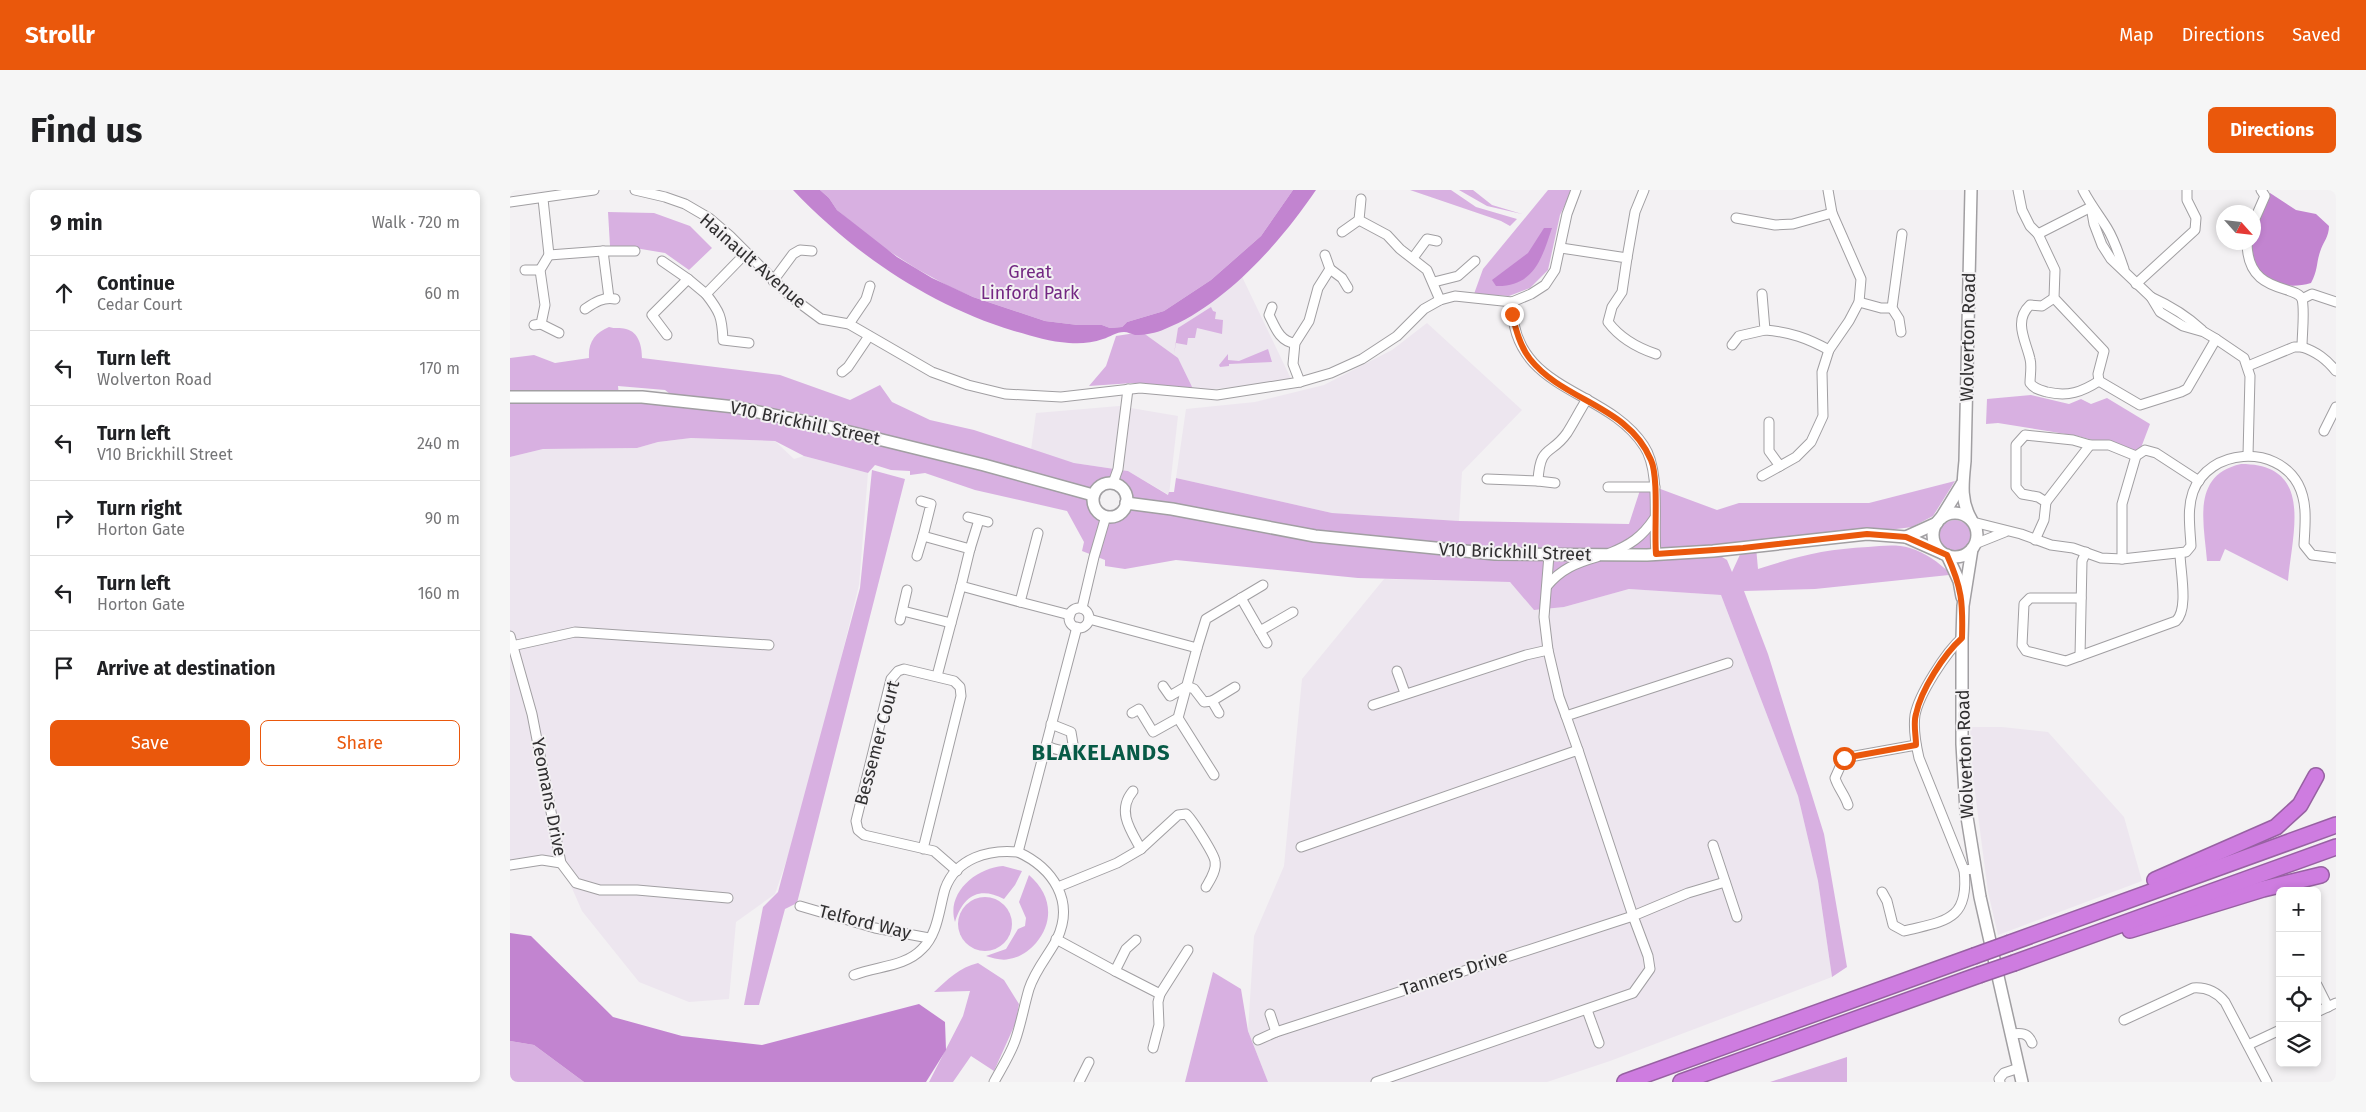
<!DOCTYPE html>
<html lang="en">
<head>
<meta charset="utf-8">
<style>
	body { margin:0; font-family:"Fira Sans",sans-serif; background:#f6f6f6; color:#202124 }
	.controls { position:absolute; right:15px; bottom:15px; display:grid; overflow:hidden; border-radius:8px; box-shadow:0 2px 8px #0003 }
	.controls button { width:45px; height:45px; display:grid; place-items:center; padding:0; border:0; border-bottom:1px solid #e0e0e0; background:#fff; color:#202124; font:25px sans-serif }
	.compass { position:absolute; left:1706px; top:15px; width:45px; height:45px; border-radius:50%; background:#fff; box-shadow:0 2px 8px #0003; rotate:117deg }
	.stop { position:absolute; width:15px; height:15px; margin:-11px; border:4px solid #ea580c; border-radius:50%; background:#fff }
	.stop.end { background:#ea580c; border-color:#fff; box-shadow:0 1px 5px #0008 }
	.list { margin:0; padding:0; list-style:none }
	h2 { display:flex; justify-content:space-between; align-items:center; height:65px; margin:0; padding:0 20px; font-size:21px }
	h2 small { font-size:16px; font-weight:400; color:#757577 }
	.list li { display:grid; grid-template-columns:32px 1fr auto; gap:15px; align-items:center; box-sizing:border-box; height:75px; padding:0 20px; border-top:1px solid #e0e0e0 }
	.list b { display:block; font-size:19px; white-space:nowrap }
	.list p { margin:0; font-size:16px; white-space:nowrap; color:#757577 }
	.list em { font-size:16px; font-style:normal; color:#757577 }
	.actions { display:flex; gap:10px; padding:15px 20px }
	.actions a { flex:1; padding:11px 0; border:1px solid #ea580c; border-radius:8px; text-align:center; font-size:18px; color:#ea580c }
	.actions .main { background:#ea580c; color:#fff }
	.icon { flex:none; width:28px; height:28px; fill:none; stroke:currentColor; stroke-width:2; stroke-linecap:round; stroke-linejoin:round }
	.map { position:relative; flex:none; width:1826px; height:892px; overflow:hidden; border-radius:8px }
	header { display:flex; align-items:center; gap:30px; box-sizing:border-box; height:70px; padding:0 25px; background:#ea580c; color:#fff }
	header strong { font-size:24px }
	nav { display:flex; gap:28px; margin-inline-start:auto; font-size:18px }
	.intro { display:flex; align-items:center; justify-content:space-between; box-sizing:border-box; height:120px; padding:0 30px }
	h1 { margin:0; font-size:35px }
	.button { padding:12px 22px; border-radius:8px; background:#ea580c; color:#fff; font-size:18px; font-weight:700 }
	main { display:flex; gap:30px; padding:0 30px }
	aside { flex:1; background:#fff; border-radius:8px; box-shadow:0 2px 8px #0003 }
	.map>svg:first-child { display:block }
	.built { fill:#ede6ef }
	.green { fill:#d8b0e1; fill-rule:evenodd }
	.water { fill:#c284d0 }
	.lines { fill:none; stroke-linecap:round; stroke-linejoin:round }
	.street-casing { stroke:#a19fa2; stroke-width:11 }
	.secondary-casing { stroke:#a19fa2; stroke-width:14 }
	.highway-casing { stroke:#9761a2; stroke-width:18 }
	.street { stroke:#fff; stroke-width:9 }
	.secondary { stroke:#fff; stroke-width:11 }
	.highway { stroke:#ce7ce0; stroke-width:15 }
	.highway-bridge-casing { stroke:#9761a2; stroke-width:18; stroke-linecap:butt }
	.highway-bridge { stroke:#ce7ce0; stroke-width:15 }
	.route { stroke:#ea580c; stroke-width:6 }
	.labels { text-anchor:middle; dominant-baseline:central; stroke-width:4; stroke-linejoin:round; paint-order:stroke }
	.street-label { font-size:18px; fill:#302f30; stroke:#f3f1f3 }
	.park-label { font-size:18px; fill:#732883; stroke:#f3f1f3 }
	.district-label { font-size:22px; font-weight:bold; letter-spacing:1px; fill:#075a46; stroke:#f3f1f3 }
</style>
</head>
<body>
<header>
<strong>Strollr</strong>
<nav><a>Map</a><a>Directions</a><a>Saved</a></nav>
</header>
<div class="intro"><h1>Find us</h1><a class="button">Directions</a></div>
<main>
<aside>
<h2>9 min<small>Walk · 720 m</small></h2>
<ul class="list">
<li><svg class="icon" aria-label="ahead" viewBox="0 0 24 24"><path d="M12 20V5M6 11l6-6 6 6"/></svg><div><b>Continue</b><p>Cedar Court</p></div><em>60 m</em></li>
<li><svg class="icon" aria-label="left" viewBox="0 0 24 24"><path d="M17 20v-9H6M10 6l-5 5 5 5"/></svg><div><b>Turn left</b><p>Wolverton Road</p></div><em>170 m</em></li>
<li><svg class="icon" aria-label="left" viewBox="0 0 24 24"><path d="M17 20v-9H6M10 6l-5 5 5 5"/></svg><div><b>Turn left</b><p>V10 Brickhill Street</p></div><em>240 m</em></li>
<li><svg class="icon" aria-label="right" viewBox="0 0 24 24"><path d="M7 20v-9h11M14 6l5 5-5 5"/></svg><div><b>Turn right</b><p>Horton Gate</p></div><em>90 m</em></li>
<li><svg class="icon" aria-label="left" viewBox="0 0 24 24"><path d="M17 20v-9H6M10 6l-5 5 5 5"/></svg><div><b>Turn left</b><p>Horton Gate</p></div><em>160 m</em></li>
<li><svg class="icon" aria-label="arrive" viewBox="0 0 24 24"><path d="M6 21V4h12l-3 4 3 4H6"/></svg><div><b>Arrive at destination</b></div></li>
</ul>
<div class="actions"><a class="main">Save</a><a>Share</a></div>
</aside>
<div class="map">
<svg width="1826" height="892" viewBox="0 0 1826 892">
	<rect width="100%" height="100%" fill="#f3f1f3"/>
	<g class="built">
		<polygon points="725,72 782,191 684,201 632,142 632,129 654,121 679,106"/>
		<polygon points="917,133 1012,220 952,282 949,331 822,323 666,288 676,219 745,212 814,195 882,160"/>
		<polygon points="609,216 668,226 659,305 618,281 564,273 521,260 526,223"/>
		<polygon points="181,248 265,251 284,269 294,266 358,283 349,395 294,619 265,704 226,732 219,809 179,812 129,792 72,721 51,673 0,679 0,267 33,259 127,258 148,252"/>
		<polygon points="874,389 1000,392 1025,420 1054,417 1119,399 1211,405 1288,606 1308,691 1322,787 1100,871 1037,892 758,892 738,841 744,746 774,676 792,489"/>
		<polygon points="1460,537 1492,537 1538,542 1614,627 1632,691 1488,745 1478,702 1463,587"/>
	</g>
	<g class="green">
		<polygon points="310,0 783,0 751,46 701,90 654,121 617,132 612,137 600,138 592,135 568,135 535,131 463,107 438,96 407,79 368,54 327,20 319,8"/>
		<polygon points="900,0 941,0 966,17 1007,29 1000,36 991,31"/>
		<polygon points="949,0 963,0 982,15 1012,24 977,16"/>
		<polygon points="1038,0 1062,0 1050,25 1038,80 1020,98 999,106 964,104 973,79"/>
		<polygon points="98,22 144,23 180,36 202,58 179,80 155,63 113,56 100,56"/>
		<polygon points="701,117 703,121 706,122 705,129 713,130 712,144 687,138 685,148 678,148 677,155 666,153 664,164 668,138"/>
		<path d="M 99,137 C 105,139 110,137 116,139 C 129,142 132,157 132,168 L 270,185 L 340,210 L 370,195 L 382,212 L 420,230 L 464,240 L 564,273 L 618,281 L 658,305 L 659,302 L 664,302 L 666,288 L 822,323 L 949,331 L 1119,334 L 1131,297 L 1145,297 L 1207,320 L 1229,313 L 1359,313 L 1445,291 L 1423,326 L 1402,337 L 1246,357 L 1248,379 C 1288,366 1316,359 1358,357 C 1372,356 1386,354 1400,358 C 1416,363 1428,372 1440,383 L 1439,385 L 1305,399 L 1234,401 L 1258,464 L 1314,644 L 1337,777 L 1322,787 L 1308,691 L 1288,606 L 1211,405 L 1119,399 L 1054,417 L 1024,420 L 1000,392 L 848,388 L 666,370 L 615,379 L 595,376 L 595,370 L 572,361 L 574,352 L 557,321 L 465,300 L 415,283 L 400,285 L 400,281 L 381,280 L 365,275 L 358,283 L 294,266 L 265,251 L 181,248 L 148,252 L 127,258 L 33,259 L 0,267 L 0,168 L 24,165 L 45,173 L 79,168 C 78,152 85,143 99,137 ZM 108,196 L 155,200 L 169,211 L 109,207 ZM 597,293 C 613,293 622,308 612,321 L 600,327 L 588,323 L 583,310 L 586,300 ZM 1233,358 L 1222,382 L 1217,370 L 1204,362 Z"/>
		<polygon points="632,142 668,168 684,201 623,193 579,196 596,176 606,146"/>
		<polygon points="758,159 762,172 719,174 719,176 710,177 709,175 718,164 718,170 729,171"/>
		<polygon points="1521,205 1559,214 1571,209 1581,214 1597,208 1640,234 1629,263 1568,246 1488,233 1476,234 1477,209"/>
		<path d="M 1731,274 C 1805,274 1782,343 1778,391 L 1715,359 L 1710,371 L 1697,371 C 1694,333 1681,285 1731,274 Z"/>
		<polygon points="362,280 395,289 287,713 275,719 249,815 234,815 253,717 268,702 350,398"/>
		<circle cx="1445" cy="346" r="16"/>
		<path d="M 493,676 L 512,681 L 505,695 L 494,709 C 469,696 453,706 445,732 C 436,703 466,678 493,676 Z"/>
		<path d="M 519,685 C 541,704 545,730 526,753 C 519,761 509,768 499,769 C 492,771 483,768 476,766 L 496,759 L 508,739 L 515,736 L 516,728 L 509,712 Z"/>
		<circle cx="475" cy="734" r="27"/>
		<path d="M 468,773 L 494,790 L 509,814 L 506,832 L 484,881 L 461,866 L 443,892 L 419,892 L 453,826 L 460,801 L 424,802 C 437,790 450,777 468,773 Z"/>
		<polygon points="703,782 731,799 738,841 758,892 675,892"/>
		<polygon points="0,851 24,855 74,892 0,892"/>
		<polygon points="1337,867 1337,892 1260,892"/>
	</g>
	<g class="water">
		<path d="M 283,0 L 310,0 L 319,8 L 327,20 L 387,67 L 422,88 L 463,107 L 535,131 L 568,135 L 592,135 L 600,138 L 612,137 L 617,132 L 654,121 L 701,90 L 751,46 L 783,0 L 806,0 C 770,53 715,115 655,139 C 646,143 635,145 625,145 C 621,144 618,142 614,142 C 606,142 600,147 593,149 C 582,153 570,154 559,153 C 540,152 522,146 504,141 C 419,115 344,64 283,0 Z"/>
		<path d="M 1760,3 L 1786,20 L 1806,24 L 1819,36 C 1819,47 1813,52 1810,62 C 1806,74 1808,80 1801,93 C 1770,102 1737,88 1740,53 L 1744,52 L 1744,35 Z"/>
		<path d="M 1034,38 L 1042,38 C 1032,68 1024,97 986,96 L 982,90 L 1018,63 Z"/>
		<polygon points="0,743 21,746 103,827 172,846 252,855 409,814 435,832 436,860 416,892 74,892 24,855 0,851"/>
	</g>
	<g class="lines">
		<defs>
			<g id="street">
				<polyline points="125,0 155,7 175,14 199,28 220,46 280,106 311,129 339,134 422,182 458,195 495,204 551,207 630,198 707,205 790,192 821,183 852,169 887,146 914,119 930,110 945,106 1002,112 1021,104 1035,95 1045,80 1057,24 1066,0"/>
				<polyline points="1508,0 1512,20 1520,36 1528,44 1545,80 1544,108 1594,161 1588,184 1589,191"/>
				<path d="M 1573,0 C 1580,14 1589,25 1597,38 C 1605,51 1609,65 1614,79"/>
				<polyline points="33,9 39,65 93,61"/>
				<polyline points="851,9 849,30 877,45 890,59 917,80 930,110"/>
				<polyline points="0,12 84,0"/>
				<polyline points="1581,17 1584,34 1592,55 1601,69 1641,107 1650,122 1673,136 1694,142 1706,149 1734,168 1740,186 1738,265"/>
				<polyline points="1226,28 1265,35 1283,34 1322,23"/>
				<polyline points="1744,31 1755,6 1751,0"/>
				<polyline points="832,42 849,30"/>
				<polyline points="1528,44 1581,17"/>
				<path d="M 1737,52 C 1737,106 1787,94 1792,109 C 1795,120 1792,144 1792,157 L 1784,157 L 1738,176"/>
				<path d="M 1051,58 L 1117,68 L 1112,102 L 1102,117 L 1098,132 C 1110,148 1128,158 1146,164"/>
				<polyline points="903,68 917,49 927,51"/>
				<polyline points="1117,68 1125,22 1134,0"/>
				<polyline points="152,71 178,89 142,125 157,145"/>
				<polyline points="820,79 832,88 838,98"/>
				<polyline points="15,80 30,80"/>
				<polyline points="178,89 196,104 236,63"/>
				<polyline points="263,91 283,64 290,60 302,61"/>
				<polyline points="924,92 948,86 965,71"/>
				<polyline points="1626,94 1685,40 1686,28 1677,10 1677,0"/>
				<path d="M 196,104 C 210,122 212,127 213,150 L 239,153"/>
				<path d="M 1641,107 C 1661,116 1676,125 1692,140"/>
				<polyline points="99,108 93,61 125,61"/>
				<path d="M 1544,108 L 1532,116 L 1520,115 C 1503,131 1516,151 1520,169 C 1522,176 1520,186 1520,193 C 1524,199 1530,200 1537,202 C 1558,207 1572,202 1589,191"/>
				<polyline points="1792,109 1802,104 1826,112"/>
				<path d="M 1002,112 C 1001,203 1096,197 1134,256 C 1151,281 1143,333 1146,364"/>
				<polyline points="1349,112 1371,118 1382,118"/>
				<path d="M 762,117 L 759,125 C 765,137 770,152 785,153"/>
				<path d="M 75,119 C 85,112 93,107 105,109"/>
				<polyline points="31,134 49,143"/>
				<polyline points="339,134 356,109 360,96"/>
				<polyline points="24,135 31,134 35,115 30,80 39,65"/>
				<path d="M 1255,140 C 1280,142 1297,148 1319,160"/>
				<polyline points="1391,142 1389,129 1382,118 1392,44"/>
				<polyline points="1222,155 1229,146 1255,140 1252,104"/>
				<path d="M 1792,157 C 1807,162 1816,169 1826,181"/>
				<polyline points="332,182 338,177 359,146"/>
				<polyline points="1589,191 1630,215 1671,202 1677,199 1706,149"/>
				<polyline points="790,192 783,174 785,153 799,131 808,98 820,79 815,65"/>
				<polyline points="1259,232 1259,261 1270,276 1286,267 1301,252 1313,226 1312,182 1319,160 1339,131 1349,112 1351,89 1322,23 1318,0"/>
				<polyline points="1814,241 1826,217"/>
				<polyline points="1252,286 1270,276"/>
				<path d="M 977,289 L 1028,291 C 1030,254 1041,266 1057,243 C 1064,232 1070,220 1077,209"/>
				<polyline points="1028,291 1045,293"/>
				<polyline points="603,293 608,279 618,199"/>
				<polyline points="1098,297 1145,297"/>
				<polyline points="411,311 421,314 413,346 460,359 451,396 510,412 528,343"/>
				<polyline points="1536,312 1580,255"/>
				<polyline points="458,327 478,332"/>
				<path d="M 1463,332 L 1511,344 L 1541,355 L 1563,358 L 1591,368 L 1612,369 L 1676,362 L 1681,356 C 1680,338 1677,319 1683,302 C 1699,258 1766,254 1788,294 C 1798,313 1795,334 1794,355 L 1802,365 L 1826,368"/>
				<polyline points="1525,350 1534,330 1536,312 1528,307 1512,304 1506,297 1506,255 1515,245 1563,250 1580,255 1599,255 1626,266 1635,260 1646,263 1689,291"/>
				<polyline points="1465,354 1495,342"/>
				<polyline points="460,359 469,330"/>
				<path d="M 1100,363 C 1120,355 1132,347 1144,329"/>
				<polyline points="407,366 413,346"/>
				<polyline points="1612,369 1612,314 1626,266"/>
				<path d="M 1037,396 C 1051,379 1066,373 1087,367"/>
				<polyline points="731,408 750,441 783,422"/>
				<path d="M 1571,408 L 1520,408 L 1514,414 L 1512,455 L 1516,461 L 1556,471 L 1666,431 C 1679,419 1670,380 1670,363"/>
				<polyline points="510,412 560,425"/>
				<polyline points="572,418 584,367 596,326"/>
				<circle cx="569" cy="428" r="10"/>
				<polyline points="393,421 441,433 451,396"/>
				<polyline points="579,429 687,458 668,528 643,542 629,519 622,523"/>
				<polyline points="390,430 397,400"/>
				<polyline points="750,441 757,453"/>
				<polyline points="0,446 22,524 51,673 66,693 90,700 127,700 218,708"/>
				<path d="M 1452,448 C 1436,462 1409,504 1405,525 C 1403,539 1406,555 1409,568 L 1454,680 L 1464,679"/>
				<polyline points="2,456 65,442 259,455"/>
				<polyline points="687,458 696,429 753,395"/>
				<polyline points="1038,460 1034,427 1039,365"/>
				<polyline points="1570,466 1572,371 1576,362"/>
				<polyline points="887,481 895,503"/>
				<polyline points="427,486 441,433"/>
				<polyline points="653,496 660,506 677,496 684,499 694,512 702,511"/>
				<polyline points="863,515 1016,465 1038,460 1049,507 1056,526"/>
				<polyline points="709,523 702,511 725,497"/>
				<polyline points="668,528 704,585"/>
				<path d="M 536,556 C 546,559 557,565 563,554 L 561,542 L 541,534"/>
				<polyline points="1068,560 1056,526 1218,473"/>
				<path d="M 623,601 C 606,621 621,641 631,659 L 668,625 L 676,624 C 682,629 704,664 705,671 C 707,680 700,690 696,697"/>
				<path d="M 1338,615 C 1335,605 1328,598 1325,588 L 1334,568 L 1406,555"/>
				<polyline points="1203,655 1227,727"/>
				<polyline points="413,659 451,506 450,497 444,491 394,479 388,481 381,489 346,631 348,640 354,645 424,661 447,681"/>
				<polyline points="0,675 32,670 51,673"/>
				<polyline points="548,697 607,673 631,659"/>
				<path d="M 1372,702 L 1377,711 L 1383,735 L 1394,741 C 1433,731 1460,732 1454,680"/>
				<polyline points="290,716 365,738 419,748"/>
				<polyline points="546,749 605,781"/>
				<polyline points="626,750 616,759 605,781 650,804 648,812 649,835 643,858"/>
				<path d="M 344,785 C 366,776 395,777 412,759 C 428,744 429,719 435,699 C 446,668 479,659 508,662 L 567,437"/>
				<polyline points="1807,795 1818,817"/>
				<polyline points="650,804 678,760"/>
				<polyline points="1077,820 1089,853"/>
				<polyline points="1807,822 1826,813"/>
				<polyline points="760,824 766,842 1123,726 1068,560 791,657"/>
				<path d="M 1614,830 L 1683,798 C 1696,797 1706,801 1715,812 L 1757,892"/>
				<path d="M 1501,844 C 1510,843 1518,842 1522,853"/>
				<polyline points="748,850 766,842"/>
				<polyline points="1738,855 1770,840"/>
				<path d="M 484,892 C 491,879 500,865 505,851 C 511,834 514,816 519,799 C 525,780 538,766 547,749 C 565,711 543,678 508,662"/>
				<polyline points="569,892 579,872"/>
				<polyline points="866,892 1123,803 1140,779 1138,766 1123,726 1178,703 1215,692"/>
				<polyline points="1490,892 1489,889 1494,883 1509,878"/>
			</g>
			<g id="secondary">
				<path d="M 1461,0 L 1455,271 C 1453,292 1450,310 1461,329"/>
				<polyline points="0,207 132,207 225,217 311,235 474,275 583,305"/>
				<circle cx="600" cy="310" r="17"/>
				<polyline points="616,313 662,319 805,346 985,364 1137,365 1203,361 1357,344 1396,347 1432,363"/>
				<circle cx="1445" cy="345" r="22"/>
				<polyline points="1431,328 1452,294"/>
				<polyline points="1396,347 1427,333"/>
				<polyline points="1462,359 1453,416 1452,448 1452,554 1456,621 1470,707 1512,892"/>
				<polyline points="1437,365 1449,391 1452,407"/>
			</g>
			<g id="highway">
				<polyline points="1645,690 1766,637 1790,615 1806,586"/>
				<polyline points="1620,740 1753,699 1811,685"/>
				<polyline points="1500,753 1826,635"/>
				<polyline points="1504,773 1826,657"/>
				<polyline points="1115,892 1464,766"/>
				<polyline points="1171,892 1469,785"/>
			</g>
		</defs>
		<use href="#street" class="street-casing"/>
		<use href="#secondary" class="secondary-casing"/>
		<use href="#highway" class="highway-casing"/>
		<use href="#street" class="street"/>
		<use href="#secondary" class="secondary"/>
		<use href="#highway" class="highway"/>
		<defs>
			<g id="highway-bridge">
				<polyline points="1464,766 1500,753"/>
				<polyline points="1469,785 1504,773"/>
			</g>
		</defs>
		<use href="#highway-bridge" class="highway-bridge-casing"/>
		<use href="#highway-bridge" class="highway-bridge"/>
	</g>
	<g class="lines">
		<path class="route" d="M 1002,124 C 1006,140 1010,156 1020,169 C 1054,212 1118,215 1141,270 C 1149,288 1144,341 1146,364 L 1233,358 L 1357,344 L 1396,347 L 1437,365 C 1452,398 1453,413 1452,448 C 1434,464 1411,500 1406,524 C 1403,533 1406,545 1406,555 L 1334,568"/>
	</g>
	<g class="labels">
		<g class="street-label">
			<text transform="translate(243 71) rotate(41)">Hainault Avenue</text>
			<text transform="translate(1458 147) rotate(-89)">Wolverton Road</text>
			<text transform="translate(295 233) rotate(12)">V10 Brickhill Street</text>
			<text transform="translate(1005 362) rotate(2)">V10 Brickhill Street</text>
			<text transform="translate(367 553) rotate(-75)">Bessemer Court</text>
			<text transform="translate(1455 564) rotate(-92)">Wolverton Road</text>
			<text transform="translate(39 607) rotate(79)">Yeomans Drive</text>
			<text transform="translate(355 732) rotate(14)">Telford Way</text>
			<text transform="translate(944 783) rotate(-18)">Tanners Drive</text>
		</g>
		<g class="park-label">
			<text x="520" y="82">Great<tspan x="520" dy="21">Linford Park</tspan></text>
		</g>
		<g class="district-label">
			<text x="591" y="562">BLAKELANDS</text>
		</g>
	</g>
</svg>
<div class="controls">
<button>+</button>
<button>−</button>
<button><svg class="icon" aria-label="locate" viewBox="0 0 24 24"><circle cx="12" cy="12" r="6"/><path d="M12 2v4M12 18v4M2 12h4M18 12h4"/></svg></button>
<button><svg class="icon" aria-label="layers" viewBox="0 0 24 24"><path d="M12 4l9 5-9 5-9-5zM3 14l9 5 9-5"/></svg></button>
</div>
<svg class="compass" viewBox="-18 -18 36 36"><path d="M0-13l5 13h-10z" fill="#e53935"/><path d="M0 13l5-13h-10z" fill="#757577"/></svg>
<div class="stop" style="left:1334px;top:568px"></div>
<div class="stop end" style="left:1002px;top:124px"></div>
</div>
</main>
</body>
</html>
